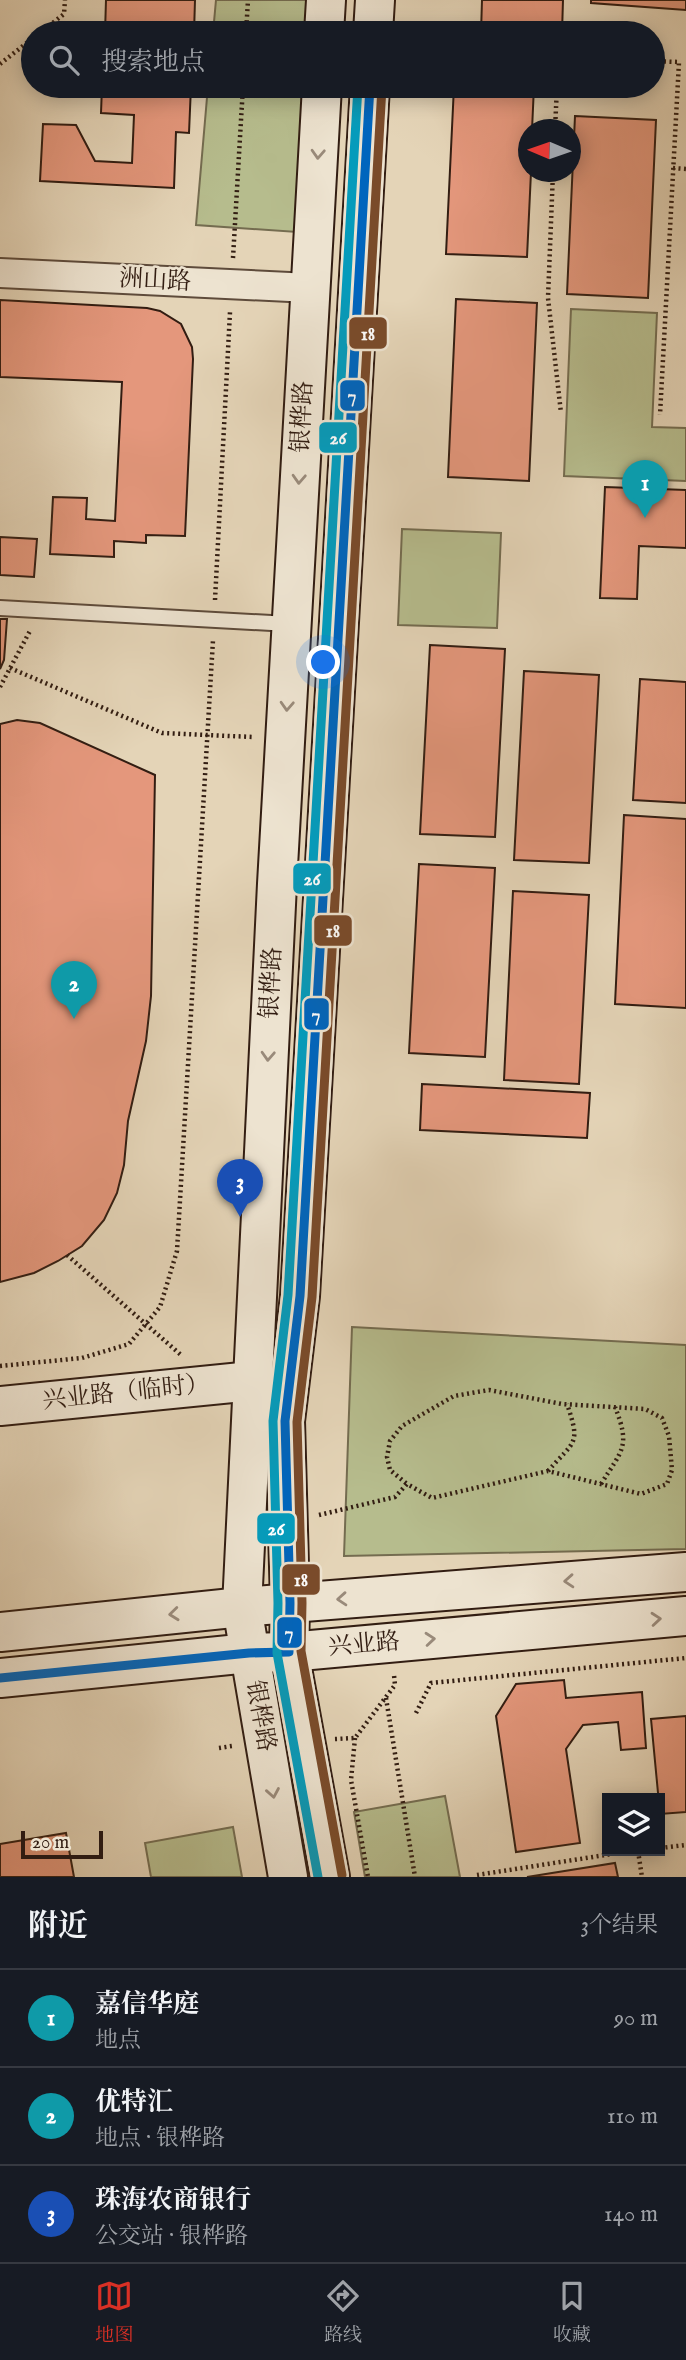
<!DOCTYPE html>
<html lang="zh">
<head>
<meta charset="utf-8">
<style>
	body { margin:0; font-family:"IM FELL English","Noto Serif SC",serif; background:#242831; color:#f1f3f6 }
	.controls { position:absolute; right:21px; bottom:21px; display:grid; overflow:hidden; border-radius:0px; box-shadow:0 4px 18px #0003 }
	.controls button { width:63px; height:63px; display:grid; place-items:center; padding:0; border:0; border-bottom:2px solid #363941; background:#171b24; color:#f1f3f6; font:35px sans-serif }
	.compass { position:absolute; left:518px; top:119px; width:63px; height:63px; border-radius:50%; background:#171b24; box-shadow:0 4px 18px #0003; rotate:272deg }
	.scale { position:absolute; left:21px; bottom:18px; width:82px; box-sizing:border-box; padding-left:7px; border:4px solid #321d12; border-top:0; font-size:19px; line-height:24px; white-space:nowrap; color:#321d12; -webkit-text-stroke:5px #ede3d0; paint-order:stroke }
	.you { position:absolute; left:324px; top:663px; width:24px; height:24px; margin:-18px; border:5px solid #fff; border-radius:50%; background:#1a73e8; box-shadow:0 0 0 10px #1a73e833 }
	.badge { display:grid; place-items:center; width:46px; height:46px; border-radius:50%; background:#d93025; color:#fff; font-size:23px; font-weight:700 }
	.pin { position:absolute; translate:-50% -58px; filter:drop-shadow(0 2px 4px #0008) }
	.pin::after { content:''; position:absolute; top:37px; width:24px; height:21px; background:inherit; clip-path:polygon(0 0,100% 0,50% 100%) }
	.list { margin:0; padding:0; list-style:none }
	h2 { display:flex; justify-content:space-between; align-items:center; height:91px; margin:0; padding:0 28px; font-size:30px }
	h2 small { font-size:23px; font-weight:400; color:#9ea1a6 }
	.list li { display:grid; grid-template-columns:46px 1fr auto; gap:21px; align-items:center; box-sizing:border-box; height:98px; padding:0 28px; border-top:2px solid #363941 }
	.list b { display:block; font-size:26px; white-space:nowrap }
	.list p { margin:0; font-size:23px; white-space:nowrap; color:#9ea1a6 }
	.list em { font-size:23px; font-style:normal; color:#9ea1a6 }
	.icon { flex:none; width:38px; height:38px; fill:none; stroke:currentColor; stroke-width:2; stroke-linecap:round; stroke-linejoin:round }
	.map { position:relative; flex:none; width:686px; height:1877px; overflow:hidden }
	.search { position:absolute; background:#171b24; box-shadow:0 4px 18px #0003; left:21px; right:21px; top:21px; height:77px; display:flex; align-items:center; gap:18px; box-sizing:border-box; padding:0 24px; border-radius:38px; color:#9ea1a6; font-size:26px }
	.sheet { height:385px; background:#171b24 }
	nav { display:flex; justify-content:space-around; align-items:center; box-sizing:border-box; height:98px; border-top:2px solid #363941; background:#171b24; font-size:19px; color:#9ea1a6 }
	nav a { display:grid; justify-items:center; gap:4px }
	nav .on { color:#d93025 }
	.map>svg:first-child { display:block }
	.green { fill:#b6bc8d; stroke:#746c50; stroke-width:2 }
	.building { fill:#e4977c; stroke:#321d12; stroke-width:2 }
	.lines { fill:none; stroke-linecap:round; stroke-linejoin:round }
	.lane-casing { stroke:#5e4b3b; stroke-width:18 }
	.street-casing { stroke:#5e4b3b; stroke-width:32 }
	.secondary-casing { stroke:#321d12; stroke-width:42 }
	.path { stroke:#321d12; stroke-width:4.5; stroke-dasharray:2 3.5; stroke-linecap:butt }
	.lane { stroke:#ede3d0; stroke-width:14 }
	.street { stroke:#ede3d0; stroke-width:28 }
	.secondary { stroke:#ede3d0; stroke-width:38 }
	.bus-1-casing { stroke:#ede3d0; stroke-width:14 }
	.bus-2-casing { stroke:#ede3d0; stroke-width:14 }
	.bus-3-casing { stroke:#ede3d0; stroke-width:14 }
	.bus-1 { stroke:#0065bd; stroke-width:9 }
	.bus-2 { stroke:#7a4b2a; stroke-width:9 }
	.bus-3 { stroke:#059bbb; stroke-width:9 }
	.oneway { stroke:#998a7a }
	.labels { text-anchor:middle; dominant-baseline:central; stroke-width:5; stroke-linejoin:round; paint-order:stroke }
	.street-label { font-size:24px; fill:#321d12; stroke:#ede3d0 }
	.line-badge { stroke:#ede3d0; stroke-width:2.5 }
	.badge-label { font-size:19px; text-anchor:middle; font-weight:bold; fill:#fff }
</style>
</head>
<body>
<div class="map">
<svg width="686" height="1877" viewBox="0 0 686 1877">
	<rect width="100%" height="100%" fill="#e4d4b7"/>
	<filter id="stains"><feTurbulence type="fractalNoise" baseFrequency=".00286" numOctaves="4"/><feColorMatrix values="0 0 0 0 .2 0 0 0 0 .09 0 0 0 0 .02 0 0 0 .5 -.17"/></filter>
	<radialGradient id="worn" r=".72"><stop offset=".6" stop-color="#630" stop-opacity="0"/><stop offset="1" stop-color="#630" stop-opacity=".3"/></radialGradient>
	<g class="green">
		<polygon points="216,0 311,0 309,33 213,33"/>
		<polygon points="208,86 306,86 297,232 196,225"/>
		<polygon points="571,309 657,313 652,427 686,428 686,481 564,476"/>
		<polygon points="402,529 501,533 497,628 398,625"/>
		<polygon points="352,1327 686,1345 686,1549 344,1556"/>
		<polygon points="445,1796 460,1877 365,1877 354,1812"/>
		<polygon points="233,1827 242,1877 151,1877 145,1843"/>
	</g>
	<g class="building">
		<polygon points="106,0 195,0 194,33 105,33"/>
		<polygon points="482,0 563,0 562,33 481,33"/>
		<polygon points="591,0 686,0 686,10 591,3"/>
		<polygon points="102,86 191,86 189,133 176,132 174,188 40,181 43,124 76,125 95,161 132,163 134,115 101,113"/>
		<polygon points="454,86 534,86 532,130 528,130 528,172 531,172 527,257 446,254"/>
		<polygon points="575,116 656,120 648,298 567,294"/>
		<polygon points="456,299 537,303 529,481 448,477"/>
		<polygon points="0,300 147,308 160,311 181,324 192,347 193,359 185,536 146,535 146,543 114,541 114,557 50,554 53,497 87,498 86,519 115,521 122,382 0,377"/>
		<polygon points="605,487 686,490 686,548 639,546 637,599 600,598"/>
		<polygon points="0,537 37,539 34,577 0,575"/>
		<polygon points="0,619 7,619 4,660 0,669"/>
		<polygon points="430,645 505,649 495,837 420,834"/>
		<polygon points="524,671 599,675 589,863 514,860"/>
		<polygon points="640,679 686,682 686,803 633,800"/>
		<polygon points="17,720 40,723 155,775 151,996 146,1041 128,1121 124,1165 117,1193 104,1220 82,1246 58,1261 34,1273 0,1282 0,724"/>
		<polygon points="624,815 686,819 686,1008 615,1004"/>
		<polygon points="419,864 495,868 485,1057 409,1053"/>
		<polygon points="513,891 589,895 579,1084 504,1080"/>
		<polygon points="422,1084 590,1093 587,1138 420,1130"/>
		<polygon points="564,1680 566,1698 642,1692 646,1748 621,1750 618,1722 583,1725 566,1749 580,1843 516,1852 496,1716 516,1684"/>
		<polygon points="686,1716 686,1812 660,1814 651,1719"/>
		<polygon points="66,1833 74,1877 0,1877 0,1844"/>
		<polygon points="615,1863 618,1877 527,1877"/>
	</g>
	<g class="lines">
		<defs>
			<polyline id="lane" points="0,608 289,624"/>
			<polyline id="street" points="0,273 310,288"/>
			<g id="secondary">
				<polyline points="324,33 326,0"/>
				<polyline points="373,33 375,0"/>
				<polyline points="0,1406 252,1381"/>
				<polyline points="0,1632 242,1607 686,1572"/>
				<polyline points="0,1678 249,1653 289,1652 686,1616"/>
				<polyline points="288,1877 242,1607 277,884 322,86"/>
				<polyline points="330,1877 289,1652 290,1603 285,1421 300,1296 370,86"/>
			</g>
		</defs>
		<use href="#lane" class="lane-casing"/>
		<use href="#street" class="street-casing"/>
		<use href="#secondary" class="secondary-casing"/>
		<g class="path">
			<polyline points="40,33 64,14 65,0"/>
			<polyline points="246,33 248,0"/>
			<polyline points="653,61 679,62 660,415"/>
			<polyline points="0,64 33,38"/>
			<polyline points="555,130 557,86"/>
			<polyline points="673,168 686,169"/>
			<polyline points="553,172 548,298 561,413"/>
			<polyline points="233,258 243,86"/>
			<polyline points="215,600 230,312"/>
			<polyline points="10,668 162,733 253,737"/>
			<polyline points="0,687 31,629"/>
			<polyline points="67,1255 181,1355"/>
			<polyline points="0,1366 82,1358 129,1344 160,1307 177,1251 213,640"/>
			<path d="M 548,1471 C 575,1440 581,1445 567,1404"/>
			<path d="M 601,1484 C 622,1450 631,1447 615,1407"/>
			<polyline points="319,1515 395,1497 407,1484 432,1498 548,1471 641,1494 667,1484 672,1470 669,1436 662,1418 645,1409 562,1404 489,1390 454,1396 402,1426 390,1441 387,1457 390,1470 407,1484"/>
			<polyline points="386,1698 415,1877"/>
			<polyline points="416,1713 431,1683 686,1658"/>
			<polyline points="355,1738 351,1780 368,1877"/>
			<polyline points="335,1739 355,1738 395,1685 394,1675"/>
			<polyline points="219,1748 232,1746"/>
			<polyline points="660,1848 686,1845"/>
			<polyline points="638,1851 642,1877"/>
			<polyline points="477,1875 631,1851"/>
		</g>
		<use href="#lane" class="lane"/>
		<use href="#street" class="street"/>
		<use href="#secondary" class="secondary"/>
		<defs>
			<polyline id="bus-1" points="0,1678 249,1653 289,1652 290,1603 285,1421 300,1296 370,86"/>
			<polyline id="bus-2" points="342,1875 301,1651 302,1603 297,1422 312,1297 382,87"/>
			<polyline id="bus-3" points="318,1877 277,1653 278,1603 273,1421 288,1295 358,86"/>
		</defs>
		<use href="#bus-1" class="bus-1-casing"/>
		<use href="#bus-2" class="bus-2-casing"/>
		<use href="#bus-3" class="bus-3-casing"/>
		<use href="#bus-1" class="bus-1"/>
		<use href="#bus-2" class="bus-2"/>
		<use href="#bus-3" class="bus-3"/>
	</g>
	<defs><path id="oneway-chevron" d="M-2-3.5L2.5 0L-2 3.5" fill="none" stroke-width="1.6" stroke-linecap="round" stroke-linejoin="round" transform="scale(1.75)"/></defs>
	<g class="oneway">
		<use href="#oneway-chevron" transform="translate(318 154) rotate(93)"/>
		<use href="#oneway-chevron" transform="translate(299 479) rotate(93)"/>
		<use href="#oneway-chevron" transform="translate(287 706) rotate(93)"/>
		<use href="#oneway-chevron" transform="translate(268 1056) rotate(93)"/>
		<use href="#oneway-chevron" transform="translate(569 1581) rotate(176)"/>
		<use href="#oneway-chevron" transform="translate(342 1599) rotate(176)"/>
		<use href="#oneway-chevron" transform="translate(174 1614) rotate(174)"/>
		<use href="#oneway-chevron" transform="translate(656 1619) rotate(-5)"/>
		<use href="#oneway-chevron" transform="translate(430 1639) rotate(-5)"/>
		<use href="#oneway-chevron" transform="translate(273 1793) rotate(80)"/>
	</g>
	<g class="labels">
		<g class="street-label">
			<text transform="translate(155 281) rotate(3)">洲山路</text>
			<text transform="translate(303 417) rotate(-87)">银桦路</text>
			<text transform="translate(272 983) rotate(-87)">银桦路</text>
			<text transform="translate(126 1393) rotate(-6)">兴业路（临时）</text>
			<text transform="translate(364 1645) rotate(-5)">兴业路</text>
			<text transform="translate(260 1716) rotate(80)">银桦路</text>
		</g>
	</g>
	<g class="line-badge">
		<rect x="348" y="316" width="40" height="34" rx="7" fill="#7a4b2a"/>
		<rect x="339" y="379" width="27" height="33" rx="7" fill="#0065bd"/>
		<rect x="318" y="421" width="40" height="33" rx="7" fill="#059bbb"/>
		<rect x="292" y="862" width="40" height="33" rx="7" fill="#059bbb"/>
		<rect x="313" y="914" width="40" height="33" rx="7" fill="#7a4b2a"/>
		<rect x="303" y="997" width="27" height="34" rx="7" fill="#0065bd"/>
		<rect x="256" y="1512" width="40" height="33" rx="7" fill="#059bbb"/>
		<rect x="281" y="1563" width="40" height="33" rx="7" fill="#7a4b2a"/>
		<rect x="276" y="1616" width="27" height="33" rx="7" fill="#0065bd"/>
	</g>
	<g class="badge-label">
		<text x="368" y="340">18</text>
		<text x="352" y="402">7</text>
		<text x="338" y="444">26</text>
		<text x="312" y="885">26</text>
		<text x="333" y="937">18</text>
		<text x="316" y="1021">7</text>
		<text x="276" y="1535">26</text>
		<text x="301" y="1586">18</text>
		<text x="289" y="1639">7</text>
	</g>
	<rect width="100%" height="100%" filter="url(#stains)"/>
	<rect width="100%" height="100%" fill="url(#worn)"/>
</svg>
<div class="controls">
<button><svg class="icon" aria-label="layers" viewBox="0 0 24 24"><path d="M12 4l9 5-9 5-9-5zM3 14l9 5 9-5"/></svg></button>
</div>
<svg class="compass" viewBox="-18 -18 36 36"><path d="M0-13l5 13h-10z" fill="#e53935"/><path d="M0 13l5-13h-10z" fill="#9ea1a6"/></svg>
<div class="scale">20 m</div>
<div class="you"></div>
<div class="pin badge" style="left:645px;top:518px;background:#0f9aa8">1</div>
<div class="pin badge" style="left:74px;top:1019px;background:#0f9aa8">2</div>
<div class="pin badge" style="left:240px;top:1217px;background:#1a4fb4">3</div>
<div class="search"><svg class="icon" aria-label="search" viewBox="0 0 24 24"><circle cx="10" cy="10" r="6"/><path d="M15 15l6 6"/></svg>搜索地点</div>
</div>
<section class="sheet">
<h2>附近<small>3个结果</small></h2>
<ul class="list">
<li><span class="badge" style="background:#0f9aa8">1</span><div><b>嘉信华庭</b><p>地点</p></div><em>90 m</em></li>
<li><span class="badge" style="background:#0f9aa8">2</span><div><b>优特汇</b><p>地点 · 银桦路</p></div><em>110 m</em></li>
<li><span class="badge" style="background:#1a4fb4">3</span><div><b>珠海农商银行</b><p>公交站 · 银桦路</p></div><em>140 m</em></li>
</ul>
</section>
<nav>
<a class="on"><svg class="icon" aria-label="map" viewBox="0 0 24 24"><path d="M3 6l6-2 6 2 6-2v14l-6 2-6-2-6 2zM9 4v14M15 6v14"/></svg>地图</a>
<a><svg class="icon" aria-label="directions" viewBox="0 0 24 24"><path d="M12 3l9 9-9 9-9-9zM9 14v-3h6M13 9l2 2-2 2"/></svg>路线</a>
<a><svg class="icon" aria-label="saved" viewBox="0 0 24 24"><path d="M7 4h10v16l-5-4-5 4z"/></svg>收藏</a>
</nav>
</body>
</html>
